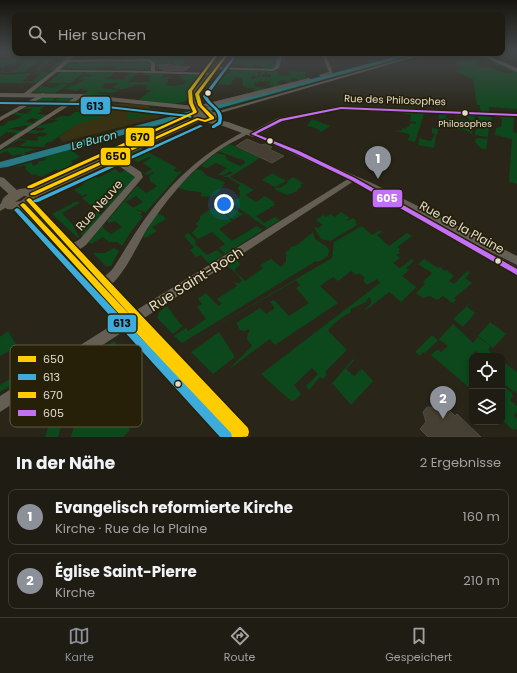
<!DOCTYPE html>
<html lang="de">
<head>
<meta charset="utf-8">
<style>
	body { margin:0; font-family:Poppins,sans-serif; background:#2c2921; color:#f1f3f6 }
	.controls { position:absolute; right:12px; bottom:12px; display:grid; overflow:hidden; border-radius:8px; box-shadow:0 2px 6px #0003 }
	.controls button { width:36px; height:36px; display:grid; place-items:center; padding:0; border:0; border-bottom:1px solid #3c3a33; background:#1f1c13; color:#f1f3f6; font:20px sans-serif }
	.you { position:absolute; left:224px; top:204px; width:14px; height:14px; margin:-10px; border:3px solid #fff; border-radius:50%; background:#1a73e8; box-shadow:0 0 0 6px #1a73e833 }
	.badge { display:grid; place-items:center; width:26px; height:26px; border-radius:50%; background:#8c9099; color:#fff; font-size:13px; font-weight:700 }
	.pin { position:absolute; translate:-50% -33px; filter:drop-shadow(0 1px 2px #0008) }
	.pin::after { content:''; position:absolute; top:21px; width:14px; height:12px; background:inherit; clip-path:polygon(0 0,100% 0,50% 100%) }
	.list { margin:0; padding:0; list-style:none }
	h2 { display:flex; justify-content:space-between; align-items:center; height:52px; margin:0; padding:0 16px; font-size:17px }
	h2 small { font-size:13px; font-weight:400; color:#a1a1a0 }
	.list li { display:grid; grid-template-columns:26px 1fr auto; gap:12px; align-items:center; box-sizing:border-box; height:56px; margin:0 8px 8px; padding:0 8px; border:1px solid #3c3a33; border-radius:8px }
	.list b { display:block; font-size:15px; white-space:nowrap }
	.list p { margin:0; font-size:13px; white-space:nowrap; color:#a1a1a0 }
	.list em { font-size:13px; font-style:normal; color:#a1a1a0 }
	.icon { flex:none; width:22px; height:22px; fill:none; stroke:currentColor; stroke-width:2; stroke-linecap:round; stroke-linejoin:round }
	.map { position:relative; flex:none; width:517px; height:437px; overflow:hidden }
	.search { position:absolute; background:#1f1c13; box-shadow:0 2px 6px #0003; left:12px; right:12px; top:12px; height:44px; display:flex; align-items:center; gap:10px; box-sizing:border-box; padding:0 14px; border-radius:8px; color:#a1a1a0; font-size:15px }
	.sheet { height:180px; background:#1f1c13 }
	nav { display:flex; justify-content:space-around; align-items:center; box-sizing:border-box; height:56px; border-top:1px solid #3c3a33; background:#1f1c13; font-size:11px; color:#a1a1a0 }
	nav a { display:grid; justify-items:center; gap:2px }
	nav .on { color:#8c9099 }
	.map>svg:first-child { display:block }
	.built { fill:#393114 }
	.green { fill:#0c481b }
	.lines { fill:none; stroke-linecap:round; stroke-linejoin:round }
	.river { fill:#297984; fill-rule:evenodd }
	.building { fill:#463f33; stroke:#504b42 }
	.minor { fill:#645e54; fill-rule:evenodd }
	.tertiary { fill:#645e54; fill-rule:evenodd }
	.secondary { fill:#656054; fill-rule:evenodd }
	.primary { fill:#645d50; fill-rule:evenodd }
	.bus-1-casing { stroke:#262008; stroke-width:3 }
	.bus-2-casing { stroke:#262008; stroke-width:3 }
	.bus-3-casing { stroke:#262008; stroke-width:3 }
	.bus-4-casing { stroke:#262008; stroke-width:3 }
	.bus-1 { fill:#fc0; fill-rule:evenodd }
	.bus-2 { fill:#3eacda; fill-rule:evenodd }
	.bus-3 { fill:#fc0; fill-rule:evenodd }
	.bus-4 { fill:#c46ff8; fill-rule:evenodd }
	.bus-dot { fill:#e1dcce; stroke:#262008; stroke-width:1.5 }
	.labels { text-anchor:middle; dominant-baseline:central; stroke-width:3.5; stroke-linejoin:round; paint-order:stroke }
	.far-bus-label { font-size:9px; fill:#e1dcce; stroke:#262008 }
	.far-street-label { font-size:10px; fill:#e1dcce; stroke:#262008 }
	.far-water-label { font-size:11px; font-style:italic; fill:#6fe3f6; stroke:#262008 }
	.street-label { font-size:12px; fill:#e1dcce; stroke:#262008 }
	.near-street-label { font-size:14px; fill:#e1dcce; stroke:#262008 }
	.key { fill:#262008; stroke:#5e5843; stroke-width:1 }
	.key-label { font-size:11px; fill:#e1dcce }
	.line-badge { stroke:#262008; stroke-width:1.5 }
	.badge-label { font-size:11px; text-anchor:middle; font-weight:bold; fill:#fff }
	.pale-badge-label { font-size:11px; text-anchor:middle; font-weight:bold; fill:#111 }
</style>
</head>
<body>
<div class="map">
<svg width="517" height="437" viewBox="0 0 517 437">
	<rect width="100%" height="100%" fill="#292619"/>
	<polygon class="built" points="112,103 145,105 149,106 149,108 169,111 165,116 62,142 59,137 96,110 107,110 115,103"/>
	<g class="green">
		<polygon points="48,53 43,55 48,56 52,53 72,53 53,71 48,71 64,57 51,59 52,59 39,69 42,71 36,71 38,68 34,71 30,72 33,71 46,61 38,61 24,71 26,72 0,73 2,71 4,70 3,72 12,72 27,61 11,63 0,69 1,65 0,60 5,60 27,54"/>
		<polygon points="141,53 190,53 186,55 182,60 184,62 180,66 173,66 175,62 172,61 169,64 158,66 160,69 160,70 156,66 160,64 166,64 169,61 160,61 155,64 150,59 154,58 152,56 146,57 147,60 132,59 137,58 136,55 130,56 130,59 125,59 129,54 140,54"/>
		<polygon points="233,53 244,53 235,55 235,56 259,57 251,56 253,55 251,53 262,53 262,55 264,55 264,57 271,57 272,56 269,56 269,54 278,54 274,68 262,69 262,66 254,65 253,68 247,67 247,65 226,64 227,63 237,63 227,62"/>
		<polygon points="409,53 413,53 217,106 215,105"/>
		<polygon points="418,53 425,53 337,76 227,107 220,109 218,107"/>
		<polygon points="476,56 480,56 517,72 517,109 489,107 489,112 483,112 480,109 480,105 477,105 473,79 454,71 464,68 455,63 476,57 480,60 472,64 479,64 477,66 492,68 505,73 512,73 503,67"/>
		<polygon points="125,60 137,61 135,62 137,64 138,61 148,61 151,63 151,68 146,71 147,69 122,68 116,69 117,68 113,68 114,66 108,66 103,68 79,69 80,68 70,68 66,70 60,69 67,69 69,67 63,67 71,61 70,64 78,64 77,61 86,61 86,64 95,63 94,61 102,61 106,64 112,63 110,61 120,61 119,62 122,64 128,63 126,61 122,61"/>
		<polygon points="225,69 223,73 230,73 232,70 259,71 257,77 252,76 251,79 259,77 262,71 266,71 265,74 262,74 261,77 271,77 271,74 266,74 267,71 278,71 280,75 288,76 290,71 305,72 306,78 304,78 305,80 301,81 295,78 289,80 293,82 290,83 283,80 277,82 282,86 273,89 273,85 269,86 270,81 258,81 257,83 254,82 254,86 266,88 266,90 252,93 255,89 243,87 242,78 235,77 230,85 213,84 222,70"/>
		<polygon points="74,71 73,74 77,71 86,71 71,83 44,83 49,82 61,72"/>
		<path d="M 88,71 L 114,72 L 114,73 L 110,75 L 113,75 L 105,79 L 123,80 L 129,74 L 124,73 L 139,72 L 128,82 L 148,82 L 150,80 L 148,80 L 152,76 L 143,75 L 145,72 L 164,74 L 162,77 L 173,77 L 167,79 L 168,81 L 165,85 L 175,86 L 186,83 L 185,82 L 186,81 L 179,77 L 181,75 L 205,75 L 186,101 L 171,105 L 138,100 L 159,85 L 151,90 L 145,90 L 148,87 L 146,87 L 147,85 L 141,86 L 143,84 C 136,84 129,88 123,89 C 120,90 115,88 112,88 L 119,83 L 111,83 L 104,84 L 101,88 L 119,90 C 113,96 103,89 95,93 L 109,95 L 107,96 L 88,95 L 85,93 L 89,90 L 80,90 L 85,86 L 77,91 L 65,89 C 71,84 78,85 84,80 L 78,79 L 84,77 L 81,76 L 90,77 L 92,75 L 85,74 Z"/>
		<polygon points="51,72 37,83 0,83 0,74 5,74 4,75 31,73 22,82 33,81 41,74 33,73"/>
		<polygon points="62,84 69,84 55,93 33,92 36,89 43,88 38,88 40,86 53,88"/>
		<path d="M 42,97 L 56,97 L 53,100 L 55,100 L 60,97 L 73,98 L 61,106 L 60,106 L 63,103 L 54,100 L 39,110 L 42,111 L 37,114 L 47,115 L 37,122 L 34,122 L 38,119 L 31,118 L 25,122 L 34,123 L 26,129 L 27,125 C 20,126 16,127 8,129 L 23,131 L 14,137 L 12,137 L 16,133 L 7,132 L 0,137 L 0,126 L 3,126 L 8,122 L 3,122 L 15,120 L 22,116 L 12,114 L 18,111 L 18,113 L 33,114 L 27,113 L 32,110 L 31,109 L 22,109 L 25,107 L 40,107 L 46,103 L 43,101 L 34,102 Z"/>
		<polygon points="81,98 94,99 91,101 96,99 103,101 97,106 87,105 80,111 77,110 81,108 77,107 81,104 84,105 84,106 88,103 75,102"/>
		<path d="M 106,100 L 109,101 L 97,109 L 107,110 L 98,112 L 101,118 L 77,124 L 51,142 L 48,142 L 44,145 L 46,146 L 44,147 L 19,146 L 27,141 L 19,140 L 9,145 L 18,139 L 37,141 L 39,139 L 36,138 L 39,136 L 43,137 L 48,134 L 39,132 L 36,134 L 27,133 L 32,130 L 41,131 L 46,128 L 35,128 C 44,122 49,126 58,120 L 48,119 L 50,118 L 54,119 L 61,116 L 70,116 L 75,112 L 91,112 L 102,105 L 100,105 Z"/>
		<polygon points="149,108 169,111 167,114 163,114 160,112 139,118 137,116 133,117 134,119 130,120 126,114"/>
		<polygon points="181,110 177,113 188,111 192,113 124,131 123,129 169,117 172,113"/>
		<polygon points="401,112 430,113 424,114 415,142 407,140 410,137 409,134 396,131 397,130 402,131 402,128 406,129 407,127 409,127 410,123 416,124 416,122 410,121 411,115 401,113"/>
		<polygon points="439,113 447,114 448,115 445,116 448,119 469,120 467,116 457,116 456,114 474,115 475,116 472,134 465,130 441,126 439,126 437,135 436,134 434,148 419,145 418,144 421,135 421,139 431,141 435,134 432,133 432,128 438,129"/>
		<polygon points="190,115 193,115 88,145 86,144"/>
		<polygon points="478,115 492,117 490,123 495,124 489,128 486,150 481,148 475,142 476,138 487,139 487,137 475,135"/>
		<polygon points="499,116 514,117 513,132 517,133 517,184 509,182 512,139 495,135 496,128 501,127 502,119"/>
		<polygon points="312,119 330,126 318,134 321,131 313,127 307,126"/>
		<polygon points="122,129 123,131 49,151 48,149"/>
		<polygon points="84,144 87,145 71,150 80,157 71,161 73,163 71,164 72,165 58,171 56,169 41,177 34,174 32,175 25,169 27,168 24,165 19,167 16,165 18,166 32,162 33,166 38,164 38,162 46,160 45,157 5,167 3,166"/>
		<polygon points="230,144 260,158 230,177 254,190 245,195 256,202 265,196 274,202 273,203 275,205 256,216 264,223 275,217 280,220 267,228 230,202 239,198 240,190 237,189 240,185 228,177 222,177 233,173 230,171 224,175 218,175 227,168 216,163 207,168 201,166 216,153 225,155 227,160 240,166 245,163 245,161 218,151 226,145"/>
		<path d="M 11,147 L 36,149 L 24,153 L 26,155 L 22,156 L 21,154 L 13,156 L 7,151 L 0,154 L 0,151 C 4,148 8,149 11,147 Z"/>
		<polygon points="141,148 177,168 173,170 176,172 182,171 146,212 138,210 133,208 143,202 136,196 125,202 138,211 142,212 140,215 143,216 130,233 122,246 117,242 109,242 103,237 91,244 89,242 105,223 103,228 111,234 122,227 115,221 108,223 108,220 137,186 146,193 157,186 150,181 149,176 154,173 152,172 147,175 141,172 145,173 152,169 143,163 151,158 149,157 138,162 134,160 127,163 120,159"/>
		<polygon points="115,169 120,173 125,170 135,177 85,234 82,236 78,223 96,212 101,214 106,209 101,208 96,210 82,198 88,195 86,194 82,196 74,190 85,184 81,182 93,176 88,172 98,178"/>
		<path d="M 197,169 L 201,170 L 207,176 L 225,182 C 219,195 214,198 200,196 L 202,193 C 195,190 187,192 179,188 L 179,186 Z"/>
		<polygon points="272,173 286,181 275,187 262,180"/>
		<polygon points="293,177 304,184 301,184 301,187 297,190 298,191 287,195 274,189 277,187 280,188 289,182 287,181"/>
		<polygon points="77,201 80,203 62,213 73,225 79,237 77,237 52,214"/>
		<polygon points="227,205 243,214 233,220 220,209"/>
		<polygon points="216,206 232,221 219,229 232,241 257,226 263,230 225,254 219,248 225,244 212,232 198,239 192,233 198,226 196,224 200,219 200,216"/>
		<polygon points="341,212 350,218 346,220 347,221 353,218 357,221 355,222 357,225 330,241 321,239 314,227 318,228 323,225 316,220 323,215 326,217 330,214 335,217"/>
		<polygon points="157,213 162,215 166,219 152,227 157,231 145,238 143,236"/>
		<path d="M 362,226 L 372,235 L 380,230 L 382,232 L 377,235 L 389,246 L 407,233 L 412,236 L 397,247 L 400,249 L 398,251 L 400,253 L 396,255 L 400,258 L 393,263 L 400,268 L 412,259 L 414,261 L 406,268 L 409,270 L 402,276 L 416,287 L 401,302 L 389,292 L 366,310 L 365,309 L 371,304 L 371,300 L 369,297 L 366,302 L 351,309 L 350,313 C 344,315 331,325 328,331 L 347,350 L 325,372 L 327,375 L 322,379 L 320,377 L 309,390 L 306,386 L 318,374 L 312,368 L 294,385 L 301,394 L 295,400 L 291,401 L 261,374 L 380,283 L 377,279 L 367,285 L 363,281 L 365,278 L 359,273 L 356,275 L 351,271 L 338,281 L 333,277 L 320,286 L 338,303 L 275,345 L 270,339 L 228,370 L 252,346 L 247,339 L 248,333 L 250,331 L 248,329 L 245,331 L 240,330 L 236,323 L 260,308 L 266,314 L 275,308 L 270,302 L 274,300 L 289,316 L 309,303 L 296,288 L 300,285 L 296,280 L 184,345 L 332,258 L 334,242 Z"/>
		<polygon points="313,232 315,239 326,246 329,250 328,256 318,262 316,261 182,343 174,336 186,328 188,331 206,319 197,307 202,304 198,299 206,293 218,306 222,304 217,299 237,286 234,283 239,283 242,281 237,274 227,266 238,259 240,265 234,270 245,281 263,268 260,265 271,259 281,267 286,262 286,252 291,249 289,248 297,245"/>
		<polygon points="188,233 196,241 195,244 207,255 217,250 223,255 209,264 201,255 196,257 190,250 194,247 184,236"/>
		<polygon points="114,248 119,251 111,266 106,266 93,253 105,253"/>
		<polygon points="424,259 438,268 440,267 445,271 447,270 454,276 449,281 454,284 467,271 470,273 465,278 472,283 454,298 456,300 453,303 443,296 437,300 430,296 423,298 416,293 425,284 423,282 432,273 418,264"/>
		<polygon points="473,300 467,307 475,313 463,327 453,319"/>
		<polygon points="167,306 181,325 183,326 173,334 157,318 159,312"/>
		<polygon points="490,322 506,334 493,348 478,336"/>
		<polygon points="453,324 473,343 478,337 490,346 488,350 495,356 482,356 476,351 468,361 472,365 472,393 470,392 471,389 431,355 438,349 441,352 448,346 439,339"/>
		<polygon points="8,331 17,346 0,356 0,337"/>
		<polygon points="219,332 235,357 213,374 191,352"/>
		<polygon points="432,335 438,340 425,353 423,352 420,356 415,352"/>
		<polygon points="114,341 124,353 95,377 117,411 110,417 113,421 120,415 130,430 123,437 71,437 87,378 97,351"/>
		<polygon points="90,355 87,364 84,360 78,364 58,437 45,437 66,371"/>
		<polygon points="353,359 354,360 346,369 354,376 362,369 373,381 351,405 333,384 329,387"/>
		<polygon points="502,361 517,372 517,393 515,391 514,392 502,382"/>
		<polygon points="31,366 34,374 25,379 24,377 0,392 0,385"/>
		<polygon points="502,385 512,393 513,396 510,400 517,406 517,413 516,412 514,416 517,419 517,430 514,428 513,430 502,420"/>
	</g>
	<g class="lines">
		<polygon class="river" points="409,53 419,53 7,167 0,168 0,162"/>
	</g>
	<g class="building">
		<polygon points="170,64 172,66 190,67 184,71 162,70 159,66"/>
		<polygon points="247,139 261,145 265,144 272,147 269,149 284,156 272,163 236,146"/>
		<polygon points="442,403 455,416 457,414 481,437 428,437 420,429 426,422 423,412 427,407 438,408"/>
	</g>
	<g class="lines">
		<g class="minor">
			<path d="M 73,53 L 77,53 L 70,60 L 149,59 L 155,63 L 155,71 L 212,73 L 214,74 L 212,75 L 118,72 L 57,72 L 27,96 L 23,96 L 23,94 L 53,71 ZM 148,61 L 151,63 L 151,71 L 60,70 L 68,62 Z"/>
			<polygon points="279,53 283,53 279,68 273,71 217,69 215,68 217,67 272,69 275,67"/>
			<polygon points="321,53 325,53 333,73 321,77 319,75 329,72"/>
			<polygon points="423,53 429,53 213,115 208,114"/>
			<path d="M 309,78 L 311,80 C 295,84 205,112 196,106 Z"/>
			<polygon points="43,93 45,94 45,96 0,121 0,117"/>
			<polygon points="80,94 82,95 82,97 0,150 0,145"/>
			<path d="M 245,131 L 250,132 C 244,137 236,140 229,144 C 222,148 215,153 209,158 C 184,177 165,203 147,229 C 138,243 115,298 94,290 L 92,287 C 96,280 108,276 114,267 C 123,253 131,239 140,226 C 170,183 199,155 245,131 Z"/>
			<polygon points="251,133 255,133 372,183 517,256 517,265 477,245 517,267 517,276 429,226 427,224 432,221 354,181 0,412 0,396 109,327 348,179 251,135"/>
			<polygon points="109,155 115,155 141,172 143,177 86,245 70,256 66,257 62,256 61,253 62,250 80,239 135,177 109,159"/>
			<polygon points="8,201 12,204 0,211 0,204"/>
		</g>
		<polygon class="tertiary" points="0,93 80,94 194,106 197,108 194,110 80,98 0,97"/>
		<g class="secondary">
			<polygon points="475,53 482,53 517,68 517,72"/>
			<polygon points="341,106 517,113 517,117 341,110 283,122 253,137 223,126 204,122 203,120 207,118 228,122 253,131 278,118"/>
			<polygon points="0,177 4,178 20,193 22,195 20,197 12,197 0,186"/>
		</g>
		<path class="primary" d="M 225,53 L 231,53 L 196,98 L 200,98 L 204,106 L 216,114 L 218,116 C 213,122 208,123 200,121 L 39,196 L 32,206 L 247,428 L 250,437 L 222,437 L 20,210 L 7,209 L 1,204 C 3,192 23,186 33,189 L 192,118 L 194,112 L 188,105 L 188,98 ZM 24,196 L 27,196 L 21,201 L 15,202 Z"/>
		<defs>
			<g id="bus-1">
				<polygon points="227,53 229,53 199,94 202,105 214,117 214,119 205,122 198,120 35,195 31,195 30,194 31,193 197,118 205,120 210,118 198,105 195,94"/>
				<polygon points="23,203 25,204 242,433 243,437 231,437 21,206 20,205"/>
			</g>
			<g id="bus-2">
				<path d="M 233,57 L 235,58 L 207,96 C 212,108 226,109 221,124 L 214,128 L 212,128 L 212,126 L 218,122 C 221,109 208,107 203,96 Z"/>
				<polygon points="0,102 80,103 189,115 192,117 190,118 188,117 80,105 0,104"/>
				<polygon points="200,125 203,126 38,202 34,202 33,201 34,200"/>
				<polygon points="17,208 19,209 231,433 232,437 220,437 15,211 14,210"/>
			</g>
			<g id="bus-3">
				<polygon points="217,53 219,53 192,91 193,103 197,112 196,113 32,188 28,188 27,187 28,186 193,112 189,103 188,91"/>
				<polygon points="29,198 31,199 248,428 249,432 248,436 245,437 240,436 27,201 26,200"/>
			</g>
			<polygon id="bus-4" points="341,107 517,114 517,116 341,109 282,121 256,134 299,151 355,178 517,269 517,275 351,180 295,153 251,134 280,119"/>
		</defs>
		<use href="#bus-1" class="bus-1-casing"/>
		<use href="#bus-2" class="bus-2-casing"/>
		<use href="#bus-3" class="bus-3-casing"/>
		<use href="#bus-4" class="bus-4-casing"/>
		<use href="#bus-1" class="bus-1"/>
		<use href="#bus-2" class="bus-2"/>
		<use href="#bus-3" class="bus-3"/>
		<use href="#bus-4" class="bus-4"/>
	</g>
	<linearGradient id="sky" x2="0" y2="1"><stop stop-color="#17150e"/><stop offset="0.46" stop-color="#434749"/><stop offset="1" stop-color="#434749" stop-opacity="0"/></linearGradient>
	<rect width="517" height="113" fill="url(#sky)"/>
	<g class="bus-dot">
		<circle cx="208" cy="93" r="3.5"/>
		<circle cx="465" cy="113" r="3.5"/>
		<circle cx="270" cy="141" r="3.5"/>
		<circle cx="498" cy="261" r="3.5"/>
		<circle cx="178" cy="384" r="3.5"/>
	</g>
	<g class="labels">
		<g class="far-bus-label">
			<text x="465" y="124">Philosophes</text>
		</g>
		<g class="far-street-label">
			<text transform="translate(395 100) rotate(2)">Rue des Philosophes</text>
		</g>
		<g class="far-water-label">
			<text transform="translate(94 140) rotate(-15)">Le Buron</text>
		</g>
		<g class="street-label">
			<text transform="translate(99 205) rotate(-48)">Rue Neuve</text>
			<text transform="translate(462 227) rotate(29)">Rue de la Plaine</text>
		</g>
		<g class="near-street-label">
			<text transform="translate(196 279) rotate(-32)">Rue Saint-Roch</text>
		</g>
	</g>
	<rect x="10" y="345" width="132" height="82" rx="6" class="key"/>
	<rect x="18" y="356" width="18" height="6" fill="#fc0"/>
	<rect x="18" y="374" width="18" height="6" fill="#3eacda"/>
	<rect x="18" y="392" width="18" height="6" fill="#fc0"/>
	<rect x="18" y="410" width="18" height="6" fill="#c46ff8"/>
	<g class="key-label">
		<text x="43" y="363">650</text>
		<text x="43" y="381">613</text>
		<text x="43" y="399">670</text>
		<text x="43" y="417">605</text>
	</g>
	<g class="line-badge">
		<rect x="80" y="96" width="31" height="19" rx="4" fill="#3eacda"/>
		<rect x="125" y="127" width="30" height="20" rx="4" fill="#fc0"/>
		<rect x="100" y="147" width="31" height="19" rx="4" fill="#fc0"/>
		<rect x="372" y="189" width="31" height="19" rx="4" fill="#c46ff8"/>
		<rect x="107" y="314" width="30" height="19" rx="4" fill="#3eacda"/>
	</g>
	<g class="badge-label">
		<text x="387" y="202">605</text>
	</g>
	<g class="pale-badge-label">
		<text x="95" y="110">613</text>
		<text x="140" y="141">670</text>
		<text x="116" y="160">650</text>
		<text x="122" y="327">613</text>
	</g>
</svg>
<div class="controls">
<button><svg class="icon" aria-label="locate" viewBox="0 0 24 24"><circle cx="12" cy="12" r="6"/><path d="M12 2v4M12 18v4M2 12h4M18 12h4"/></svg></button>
<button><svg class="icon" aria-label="layers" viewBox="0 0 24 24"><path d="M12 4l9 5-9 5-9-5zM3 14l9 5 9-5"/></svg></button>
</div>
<div class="you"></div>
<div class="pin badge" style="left:378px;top:179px">1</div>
<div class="pin badge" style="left:443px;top:419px">2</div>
<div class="search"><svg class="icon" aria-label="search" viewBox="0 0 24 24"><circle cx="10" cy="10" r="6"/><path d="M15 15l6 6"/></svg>Hier suchen</div>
</div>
<section class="sheet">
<h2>In der Nähe<small>2 Ergebnisse</small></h2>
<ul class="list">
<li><span class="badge">1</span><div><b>Evangelisch reformierte Kirche</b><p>Kirche · Rue de la Plaine</p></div><em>160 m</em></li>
<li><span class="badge">2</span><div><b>Église Saint-Pierre</b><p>Kirche</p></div><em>210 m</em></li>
</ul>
</section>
<nav>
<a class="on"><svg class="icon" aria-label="map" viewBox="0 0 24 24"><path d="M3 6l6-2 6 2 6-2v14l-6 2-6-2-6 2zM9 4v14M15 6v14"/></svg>Karte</a>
<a><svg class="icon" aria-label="directions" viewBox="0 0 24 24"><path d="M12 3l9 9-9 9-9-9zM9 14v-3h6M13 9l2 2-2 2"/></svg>Route</a>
<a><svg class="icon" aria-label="saved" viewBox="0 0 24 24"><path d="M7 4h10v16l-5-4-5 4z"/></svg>Gespeichert</a>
</nav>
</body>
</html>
